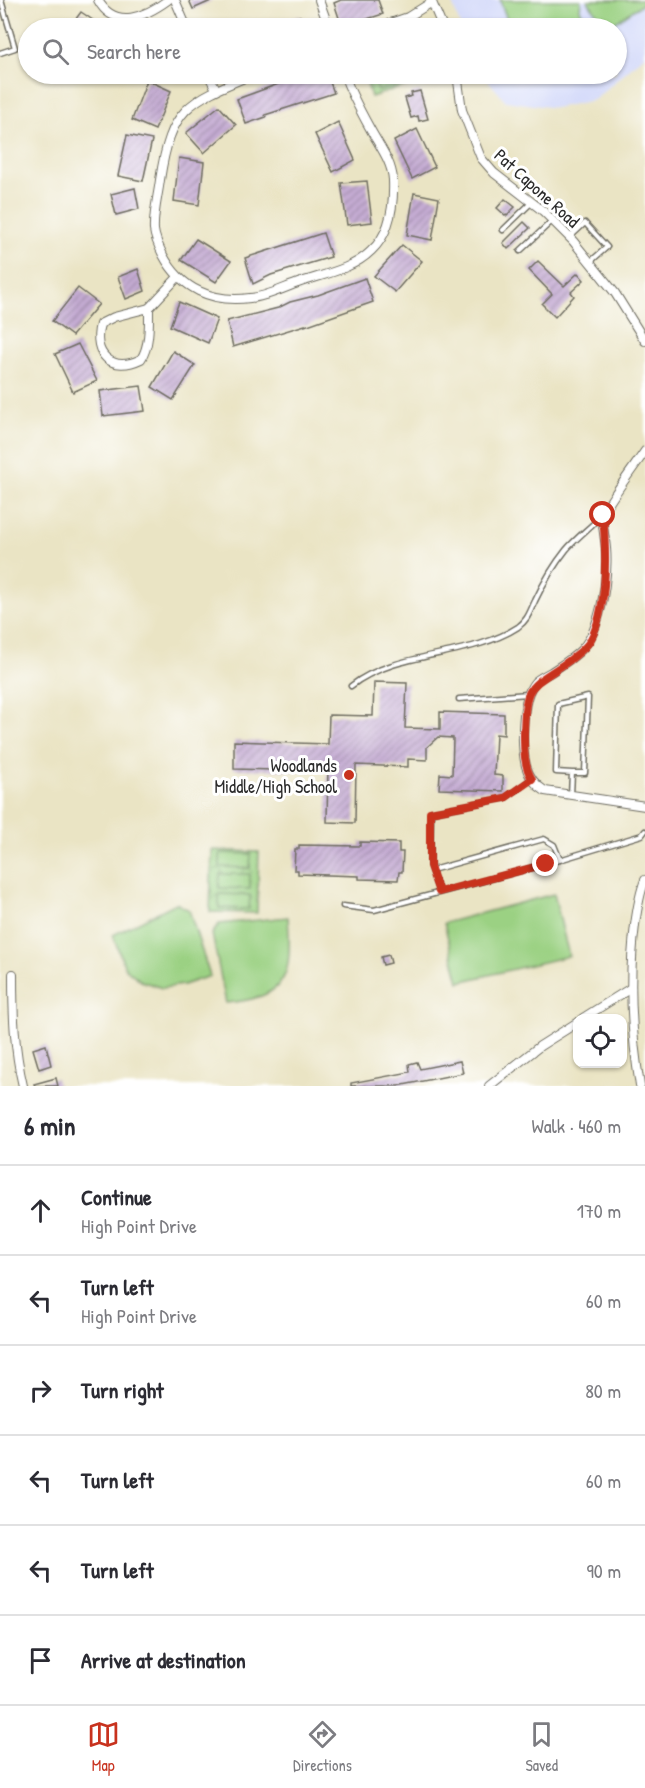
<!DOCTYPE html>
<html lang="en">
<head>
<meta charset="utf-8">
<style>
	body { margin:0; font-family:"Patrick Hand",sans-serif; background:#f2f2f3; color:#2b2b33 }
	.controls { position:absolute; right:18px; bottom:18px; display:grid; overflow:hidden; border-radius:12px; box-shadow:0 2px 4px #0004 }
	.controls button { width:54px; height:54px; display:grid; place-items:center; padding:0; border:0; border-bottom:2px solid #e1e1e2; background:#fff; color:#2b2b33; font:30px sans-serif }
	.stop { position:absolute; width:18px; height:18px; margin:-14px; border:4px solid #c8321e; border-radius:50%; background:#fff }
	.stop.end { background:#c8321e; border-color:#fff; box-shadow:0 2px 6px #0008 }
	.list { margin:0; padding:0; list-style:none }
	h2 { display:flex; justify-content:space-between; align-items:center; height:78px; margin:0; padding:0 24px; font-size:26px }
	h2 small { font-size:20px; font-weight:400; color:#7c7c81 }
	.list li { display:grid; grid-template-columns:39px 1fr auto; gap:18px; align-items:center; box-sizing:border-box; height:90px; padding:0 24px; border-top:2px solid #e1e1e2 }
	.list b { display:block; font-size:22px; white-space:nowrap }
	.list p { margin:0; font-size:20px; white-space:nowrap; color:#7c7c81 }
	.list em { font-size:20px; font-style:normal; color:#7c7c81 }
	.icon { flex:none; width:33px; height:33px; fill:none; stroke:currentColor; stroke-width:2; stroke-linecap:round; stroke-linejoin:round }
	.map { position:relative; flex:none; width:645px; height:1086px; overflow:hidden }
	.search { position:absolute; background:#fff; box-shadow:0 2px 4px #0004; left:18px; right:18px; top:18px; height:66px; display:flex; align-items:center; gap:15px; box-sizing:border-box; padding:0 21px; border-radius:33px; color:#7c7c81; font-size:22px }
	.sheet { height:618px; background:#fff }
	nav { display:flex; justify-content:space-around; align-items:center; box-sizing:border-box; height:84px; border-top:2px solid #e1e1e2; background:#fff; font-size:16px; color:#7c7c81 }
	nav a { display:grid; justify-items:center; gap:3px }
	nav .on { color:#c8321e }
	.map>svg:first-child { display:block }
	.built { fill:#d3d9f9 }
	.park { fill:url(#park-crowns); stroke:#637e57; stroke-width:1.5 }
	.pitch { fill:#9bd183; stroke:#637e57; stroke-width:1.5 }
	.building { fill:url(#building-hatch) }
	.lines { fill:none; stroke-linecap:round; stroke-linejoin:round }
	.service-casing { stroke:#6e6c61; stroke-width:7 }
	.minor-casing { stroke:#6e6c61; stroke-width:10 }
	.service { stroke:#fff; stroke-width:4 }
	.minor { stroke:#fff; stroke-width:8 }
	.route { stroke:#c8321e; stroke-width:8 }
	.poi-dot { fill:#c8321e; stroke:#fff; stroke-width:2 }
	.labels { text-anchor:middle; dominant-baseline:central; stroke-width:6; stroke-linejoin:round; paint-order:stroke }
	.street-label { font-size:18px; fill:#2b2b2b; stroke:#fff }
	.poi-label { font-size:18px; fill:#2b2b2b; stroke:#fff; text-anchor:end }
</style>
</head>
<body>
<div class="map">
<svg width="645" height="1086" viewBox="0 0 645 1086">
	<defs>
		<pattern id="park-crowns" width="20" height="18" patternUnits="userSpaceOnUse" patternTransform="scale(1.5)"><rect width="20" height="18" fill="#9bd183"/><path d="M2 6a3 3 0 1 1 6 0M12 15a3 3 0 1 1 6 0" fill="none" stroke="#7faa6b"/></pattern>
		<pattern id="building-hatch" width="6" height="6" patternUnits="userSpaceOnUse" patternTransform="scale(1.5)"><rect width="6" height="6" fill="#c5acd3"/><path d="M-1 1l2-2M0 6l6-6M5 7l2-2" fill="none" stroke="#a08cab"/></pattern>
	</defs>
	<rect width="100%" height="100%" fill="#fff"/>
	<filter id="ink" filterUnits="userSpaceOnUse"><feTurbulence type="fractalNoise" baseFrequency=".0167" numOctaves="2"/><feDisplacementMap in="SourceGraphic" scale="12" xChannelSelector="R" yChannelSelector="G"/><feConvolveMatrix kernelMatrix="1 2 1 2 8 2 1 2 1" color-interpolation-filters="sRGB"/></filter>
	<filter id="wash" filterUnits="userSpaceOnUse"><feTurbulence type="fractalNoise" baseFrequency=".008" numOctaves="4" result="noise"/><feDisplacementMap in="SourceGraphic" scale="24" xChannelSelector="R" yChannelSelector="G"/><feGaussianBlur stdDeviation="1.35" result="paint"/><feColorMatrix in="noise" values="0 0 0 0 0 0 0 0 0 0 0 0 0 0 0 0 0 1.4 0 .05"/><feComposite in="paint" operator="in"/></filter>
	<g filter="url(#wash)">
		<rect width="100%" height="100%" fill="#eae4c4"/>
		<polygon class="built" points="451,0 645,0 645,55 594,100 555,108 506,101 482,74 616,74 616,28 461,28"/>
		<g class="park">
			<polygon points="364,74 415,74 417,82 371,97"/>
			<polygon points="212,850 259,852 257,913 210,912"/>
		</g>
		<g class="pitch">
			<polygon points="500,0 581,0 580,9 588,28 510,28"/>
			<polygon points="587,0 645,0 645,2 607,28"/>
			<polygon points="386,74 405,74 407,82 378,91 374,77"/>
			<polygon points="220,853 251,854 250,868 220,867"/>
			<polygon points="220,874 250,874 250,889 219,888"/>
			<polygon points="219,894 250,895 249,909 219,908"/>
			<polygon points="554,894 569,956 459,982 444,923"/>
			<polygon points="176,903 189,910 210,976 183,985 162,988 141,981 125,968 113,935"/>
			<path d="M 288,917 C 292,975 290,997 226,1003 L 212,934 L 219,924 Z"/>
		</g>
		<g id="blocks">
			<g class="building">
				<polygon points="189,0 213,0 193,9"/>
				<polygon points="341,0 378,0 383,14 342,27 334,3"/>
				<polygon points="81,12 87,16 104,28 69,28"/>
				<polygon points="300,16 305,28 267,28 267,27"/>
				<polygon points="165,20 169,28 145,28 158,23"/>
				<polygon points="306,74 327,74 334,93 265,115 266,117 246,124 237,99"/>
				<polygon points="147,80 171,91 155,130 132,120"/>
				<polygon points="420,91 428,119 419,121 418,116 411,118 405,98 412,96 411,93"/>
				<polygon points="219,106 236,125 204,153 186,133"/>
				<polygon points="338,122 355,160 333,172 315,134"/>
				<polygon points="417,129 435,167 412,179 394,141"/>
				<polygon points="127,135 152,140 143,181 118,176"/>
				<polygon points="179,158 204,162 199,205 174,201"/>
				<polygon points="367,181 372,222 347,225 341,183"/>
				<polygon points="135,188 139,209 116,215 111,194"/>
				<polygon points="414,193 439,198 432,240 407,235"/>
				<polygon points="505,199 515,207 506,216 497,208"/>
				<polygon points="524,222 530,228 508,249 503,243"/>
				<polygon points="323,233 331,257 271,275 253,284 245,258"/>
				<polygon points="196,239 231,261 216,282 181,260"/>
				<polygon points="402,245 422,261 395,292 374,276"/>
				<polygon points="538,261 564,286 578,273 584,280 571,292 574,296 555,317 542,304 552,294 529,270"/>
				<polygon points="138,269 145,291 126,299 118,277"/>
				<polygon points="365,278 373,302 305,326 305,325 233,347 227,321 278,308 290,302 318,295"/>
				<polygon points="78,288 99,304 72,336 52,321"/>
				<polygon points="179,302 217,319 208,343 170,326"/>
				<polygon points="78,344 97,381 73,392 55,354"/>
				<polygon points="173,351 195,365 173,400 152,387"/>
				<polygon points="141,386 145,411 103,416 100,391"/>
				<polygon points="374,682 407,683 405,728 440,729 440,712 504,714 504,735 496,734 494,775 503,776 503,791 439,789 440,774 452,775 453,738 438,737 427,747 427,760 408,759 408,767 356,765 355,823 327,822 328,764 313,763 313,771 234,769 234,741 328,744 329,715 373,716"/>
				<polygon points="360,842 399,843 399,852 403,852 402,872 399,872 398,880 359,879 359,876 298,874 298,870 294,870 295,849 299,849 299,845 360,846"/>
				<polygon points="389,955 391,963 383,965 381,957"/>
				<polygon points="46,1045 51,1065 39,1069 33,1049"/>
				<polygon points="460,1061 463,1073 398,1086 351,1086 351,1083 410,1072 409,1064 417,1062 420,1069"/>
				<polygon points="56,1078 58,1086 35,1086 34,1084"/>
			</g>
		</g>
	</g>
	<g filter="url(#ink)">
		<use href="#blocks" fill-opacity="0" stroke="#6e6c61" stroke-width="1.5"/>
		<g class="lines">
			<defs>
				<g id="service">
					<polyline points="0,53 15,48 1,0"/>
					<polyline points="503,230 532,202"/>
					<polyline points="570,237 585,223 607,247 590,262"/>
					<polyline points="520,251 552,221"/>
					<path d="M 351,686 C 396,650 469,659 518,627 C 528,620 530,611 535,601 C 543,584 554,565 566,550 C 576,538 591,527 602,515"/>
					<polyline points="459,699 528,694"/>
					<polyline points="571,795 572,773 556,772 558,704 588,697 585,773 572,773"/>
					<polyline points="432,870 544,839 554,845 560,860"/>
					<polyline points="439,892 430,866 431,812 505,798 532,779"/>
					<polyline points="343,906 374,910 546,864 642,835 645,831"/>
				</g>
				<g id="minor">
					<path d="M 98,0 C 115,31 146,16 168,0"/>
					<polyline points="175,0 187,28"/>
					<polyline points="319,0 329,28"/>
					<polyline points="431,0 443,28"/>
					<polyline points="376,28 408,17 432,2"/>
					<polyline points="208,74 216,89"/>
					<path d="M 254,74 C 188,101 171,107 160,180 C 158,196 153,214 154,230 C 155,239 159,247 163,255 C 181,289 212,303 250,298 C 267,297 285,287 301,282 C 325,274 353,269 371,251 C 391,233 394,205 393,180 C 392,163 381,148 373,134 C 362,114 351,95 344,74"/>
					<polyline points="457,74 462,110 481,158 494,173 543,211 573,241 615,293 645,341"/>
					<path d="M 149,308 C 149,323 150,346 141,359 C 112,373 92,355 100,324 L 114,317 Z"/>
					<polyline points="149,308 178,277"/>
					<path d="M 645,451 C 638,462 603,508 603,516 C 602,526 605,537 606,548 C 608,571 604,602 596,624 C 588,650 572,658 551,672 C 546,675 539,678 535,682 C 521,698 521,746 526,766 C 529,777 535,785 545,791 L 645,806"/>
					<path d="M 13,974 C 13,1013 14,1048 23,1086"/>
					<polyline points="583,1018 631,988"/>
					<polyline points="489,1086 540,1046 578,1022"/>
					<path d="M 640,1086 C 631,1032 628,980 635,925 C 637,910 639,895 645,880"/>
				</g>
			</defs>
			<use href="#service" class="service-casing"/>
			<use href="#minor" class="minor-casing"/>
			<use href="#service" class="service"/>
			<use href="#minor" class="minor"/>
		</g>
	</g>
	<g class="lines" filter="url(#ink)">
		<path class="route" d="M 546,864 L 439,892 L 430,866 L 430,812 L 505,798 L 532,779 C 524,766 524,750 524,735 C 525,681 529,689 570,660 C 577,654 585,649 590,641 C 608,609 606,550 603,515"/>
	</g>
	<circle class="poi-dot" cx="349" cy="775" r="6"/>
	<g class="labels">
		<g class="street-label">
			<text transform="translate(537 188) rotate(42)">Pat Capone Road</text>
		</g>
		<g class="poi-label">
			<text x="337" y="765">Woodlands<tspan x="337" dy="21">Middle/High School</tspan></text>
		</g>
	</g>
</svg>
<div class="controls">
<button><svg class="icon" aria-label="locate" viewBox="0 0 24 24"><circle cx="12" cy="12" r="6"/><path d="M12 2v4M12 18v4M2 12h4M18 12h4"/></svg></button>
</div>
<div class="stop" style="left:603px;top:515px"></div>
<div class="stop end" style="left:546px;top:864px"></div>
<div class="search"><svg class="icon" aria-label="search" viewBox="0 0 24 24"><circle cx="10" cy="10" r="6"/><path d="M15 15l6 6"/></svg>Search here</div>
</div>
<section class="sheet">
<h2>6 min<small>Walk · 460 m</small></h2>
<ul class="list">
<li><svg class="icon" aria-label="ahead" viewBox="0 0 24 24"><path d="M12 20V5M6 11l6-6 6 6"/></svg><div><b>Continue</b><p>High Point Drive</p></div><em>170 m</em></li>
<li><svg class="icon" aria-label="left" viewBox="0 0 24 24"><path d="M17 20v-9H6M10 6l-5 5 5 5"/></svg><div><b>Turn left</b><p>High Point Drive</p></div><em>60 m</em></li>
<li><svg class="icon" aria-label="right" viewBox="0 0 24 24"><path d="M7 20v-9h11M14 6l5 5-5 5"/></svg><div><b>Turn right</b></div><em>80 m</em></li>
<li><svg class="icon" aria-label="left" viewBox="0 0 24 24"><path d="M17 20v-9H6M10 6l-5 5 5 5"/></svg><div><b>Turn left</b></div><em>60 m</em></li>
<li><svg class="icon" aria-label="left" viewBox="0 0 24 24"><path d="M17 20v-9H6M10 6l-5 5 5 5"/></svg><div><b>Turn left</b></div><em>90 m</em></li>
<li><svg class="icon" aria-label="arrive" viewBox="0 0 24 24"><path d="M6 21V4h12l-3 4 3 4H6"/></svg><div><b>Arrive at destination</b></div></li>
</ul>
</section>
<nav>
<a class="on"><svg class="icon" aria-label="map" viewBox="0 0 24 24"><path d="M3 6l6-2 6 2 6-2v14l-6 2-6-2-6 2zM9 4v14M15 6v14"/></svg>Map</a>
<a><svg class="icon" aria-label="directions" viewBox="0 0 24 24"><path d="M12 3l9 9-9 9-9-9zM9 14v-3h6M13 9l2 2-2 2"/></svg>Directions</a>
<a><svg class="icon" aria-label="saved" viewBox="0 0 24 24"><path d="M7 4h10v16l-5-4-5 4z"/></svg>Saved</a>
</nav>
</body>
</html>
